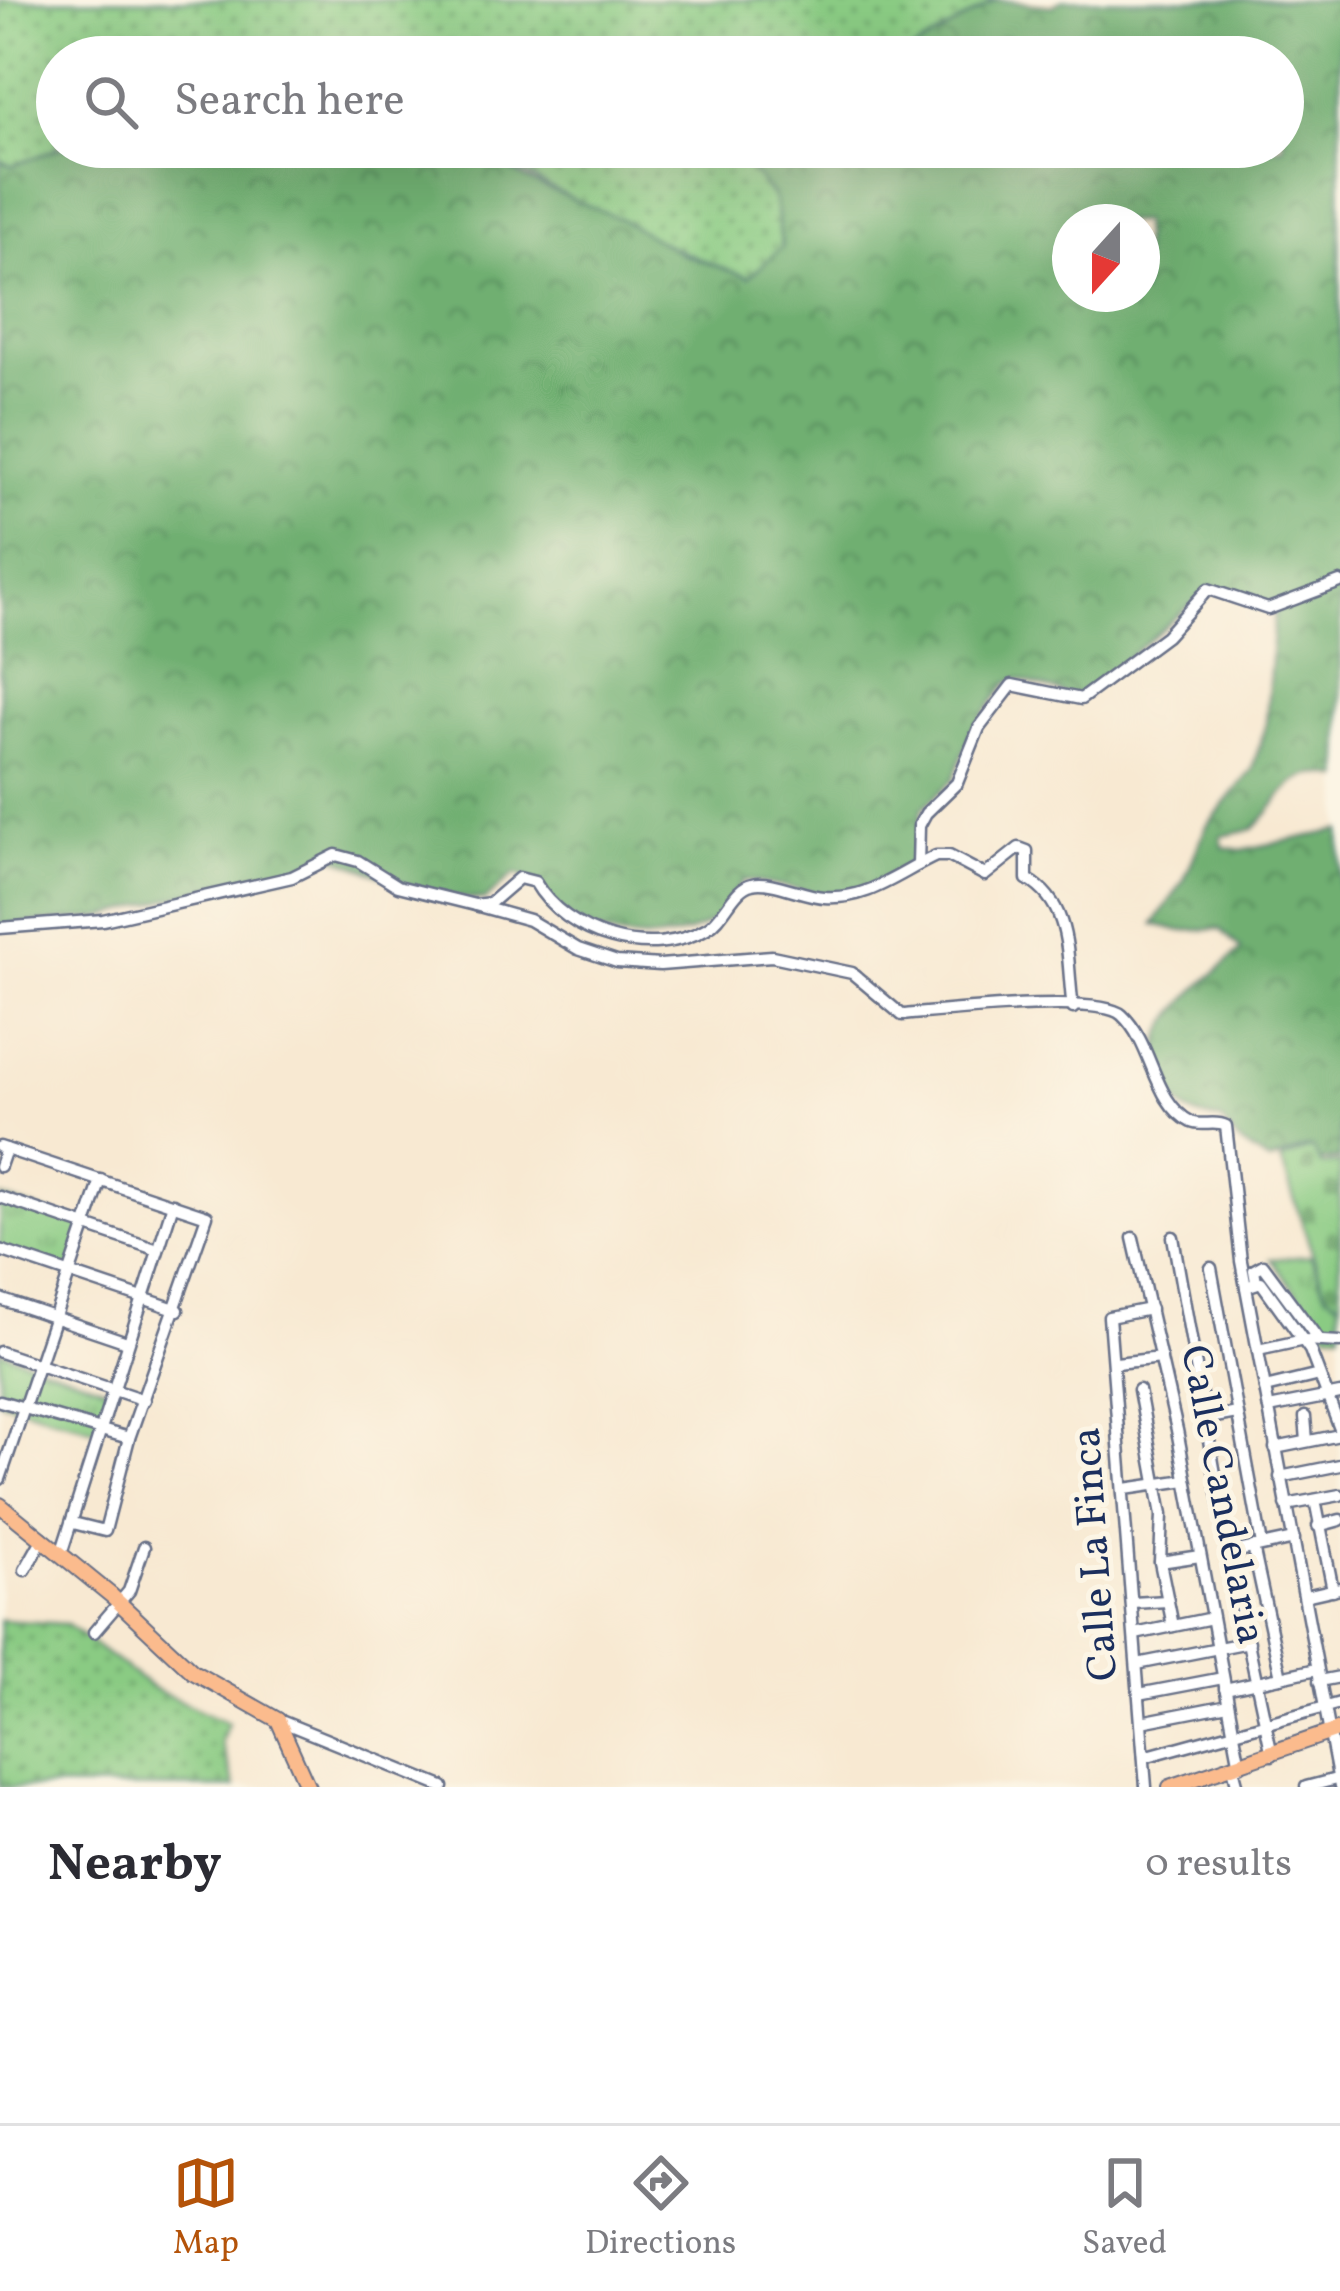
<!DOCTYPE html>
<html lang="en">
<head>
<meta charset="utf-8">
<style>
	body { margin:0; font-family:Vollkorn,serif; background:#f2f2f3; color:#2b2b33 }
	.compass { position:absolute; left:1052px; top:204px; width:108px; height:108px; border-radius:50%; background:#fff; box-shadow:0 12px 48px #0002; rotate:201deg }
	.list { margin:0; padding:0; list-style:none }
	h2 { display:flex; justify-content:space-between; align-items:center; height:156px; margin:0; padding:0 48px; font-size:51px }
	h2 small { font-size:39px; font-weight:400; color:#7c7c81 }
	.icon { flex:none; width:66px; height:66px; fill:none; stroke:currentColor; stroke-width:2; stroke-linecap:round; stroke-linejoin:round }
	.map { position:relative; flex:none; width:1340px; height:1787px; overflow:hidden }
	.search { position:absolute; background:#fff; box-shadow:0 12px 48px #0002; left:36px; right:36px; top:36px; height:132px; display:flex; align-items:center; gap:30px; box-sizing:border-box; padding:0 42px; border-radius:66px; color:#7c7c81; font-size:45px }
	.sheet { height:336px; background:#fff }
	nav { display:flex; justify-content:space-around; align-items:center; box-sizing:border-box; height:168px; border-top:3px solid #e1e1e2; background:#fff; font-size:33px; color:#7c7c81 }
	nav a { display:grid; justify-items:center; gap:6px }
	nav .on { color:#b45309 }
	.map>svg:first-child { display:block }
	.grass { fill:url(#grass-dots); stroke:#527d70; stroke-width:3 }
	.forest { fill:url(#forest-crowns); stroke:#456f68; stroke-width:3; fill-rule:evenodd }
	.cemetery { fill:url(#cemetery-stones); stroke:#527d70; stroke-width:3 }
	.park { fill:url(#park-tufts); stroke:#527d70; stroke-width:3 }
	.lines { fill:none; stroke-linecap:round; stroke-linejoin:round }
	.minor-casing { stroke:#687087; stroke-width:15 }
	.major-casing { stroke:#687087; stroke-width:18 }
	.minor { stroke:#fff; stroke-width:10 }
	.major { stroke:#fbbb8d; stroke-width:14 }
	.labels { text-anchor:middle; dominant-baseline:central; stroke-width:10; stroke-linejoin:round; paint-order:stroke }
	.street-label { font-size:42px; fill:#1b2f5e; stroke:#fcf5e5 }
</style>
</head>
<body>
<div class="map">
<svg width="1340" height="1787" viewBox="0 0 1340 1787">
	<defs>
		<pattern id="grass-dots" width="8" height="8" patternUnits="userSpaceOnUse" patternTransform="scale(3)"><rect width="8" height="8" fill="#8acb83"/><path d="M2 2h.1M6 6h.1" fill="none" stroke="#70a56e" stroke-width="1.8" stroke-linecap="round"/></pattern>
		<pattern id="forest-crowns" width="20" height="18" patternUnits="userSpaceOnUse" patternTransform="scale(3)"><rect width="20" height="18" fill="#6faf71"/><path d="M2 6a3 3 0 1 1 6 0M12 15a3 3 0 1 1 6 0" fill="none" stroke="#5a8f60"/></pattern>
		<pattern id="cemetery-stones" width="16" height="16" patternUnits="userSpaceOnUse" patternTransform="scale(3)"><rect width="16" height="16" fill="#8acb83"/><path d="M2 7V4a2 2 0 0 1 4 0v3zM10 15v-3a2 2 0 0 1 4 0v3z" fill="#70a56e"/></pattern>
		<pattern id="park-tufts" width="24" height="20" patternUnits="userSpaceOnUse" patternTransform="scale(3)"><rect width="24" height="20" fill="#8acb83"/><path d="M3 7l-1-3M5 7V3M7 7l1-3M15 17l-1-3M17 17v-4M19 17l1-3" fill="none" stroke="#70a56e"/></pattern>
	</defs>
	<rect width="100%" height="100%" fill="#fcf5e5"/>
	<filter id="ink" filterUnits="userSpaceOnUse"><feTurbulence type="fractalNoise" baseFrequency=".00833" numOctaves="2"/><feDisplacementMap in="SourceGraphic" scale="24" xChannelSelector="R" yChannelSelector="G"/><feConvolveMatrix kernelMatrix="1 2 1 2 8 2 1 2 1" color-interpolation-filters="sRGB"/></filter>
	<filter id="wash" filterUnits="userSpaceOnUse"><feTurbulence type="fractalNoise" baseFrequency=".004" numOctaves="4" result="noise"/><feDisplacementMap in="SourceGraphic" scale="48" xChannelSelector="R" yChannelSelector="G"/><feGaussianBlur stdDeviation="2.7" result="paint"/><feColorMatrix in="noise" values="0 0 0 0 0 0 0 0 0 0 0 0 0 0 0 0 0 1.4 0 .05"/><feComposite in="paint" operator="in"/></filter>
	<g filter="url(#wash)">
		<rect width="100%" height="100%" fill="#f8e9d2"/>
		<g class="grass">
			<polygon points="0,0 996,0 903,57 57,57 57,147 62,147 12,166 0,161"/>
			<path d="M 472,147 L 732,147 L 774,198 L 782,247 L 749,277 C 652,245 563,193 472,147 Z"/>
			<polygon points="0,1620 66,1624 152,1688 228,1723 221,1742 235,1787 0,1787"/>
		</g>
		<path class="forest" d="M 996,0 L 1052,6 L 1063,0 L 1340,0 L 1340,778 C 1290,762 1283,803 1252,830 L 1221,836 L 1223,847 L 1241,850 L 1340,830 L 1340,1159 L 1320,1161 L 1308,1147 L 1269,1162 L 1237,1141 L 1221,1120 C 1195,1118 1183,1113 1169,1090 C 1131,1028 1202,989 1241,949 L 1220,929 L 1182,931 L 1154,924 L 1184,880 L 1206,827 L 1252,770 L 1266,723 L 1275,604 L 1262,605 L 1213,586 L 1086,693 L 1073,696 L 1018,679 L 1007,683 L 972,730 L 953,780 L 922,809 L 912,863 L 857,893 L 824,894 L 744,880 C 734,892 727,909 716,918 C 676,949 604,944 564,914 C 545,900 540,880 515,874 L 485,900 C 430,899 380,875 330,855 L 285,875 L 224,883 L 104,917 L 0,926 L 0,161 L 12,166 L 62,147 L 243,152 L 249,147 L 472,147 L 527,180 L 619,218 L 684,255 L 749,277 L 782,247 L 774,198 L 732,147 L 1283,147 L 1283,57 L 903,57 ZM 1070,222 L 1142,222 L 1142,294 L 1070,294 Z"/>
		<polygon class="cemetery" points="1312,1148 1321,1165 1340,1163 1340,1302 1326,1294 1281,1160"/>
		<g class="park">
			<polygon points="0,1197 86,1226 70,1273 0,1250"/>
			<polygon points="1311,1256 1326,1294 1340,1302 1340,1332 1327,1331 1271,1259"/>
			<polygon points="0,1351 111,1389 97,1430 0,1401"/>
		</g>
	</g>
	<g filter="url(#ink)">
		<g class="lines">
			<defs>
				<g id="minor">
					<polyline points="918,865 919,826 926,813 957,783 979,728 1012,685 1081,699 1166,636 1208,589 1268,609 1340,582"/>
					<path d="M 475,905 L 529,920 L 578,949 L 617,962 L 660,965 L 772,956 L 852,973 L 902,1015 C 939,1012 1100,994 1122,1015 C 1154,1045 1153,1103 1191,1122 C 1202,1127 1215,1120 1226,1126 L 1241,1261 L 1340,1787"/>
					<path d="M 0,928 L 103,920 L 292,877 L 336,855 L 358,861 L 398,886 L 475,905 L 490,903 L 519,878 L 535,882 C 565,935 651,962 707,928 C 725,918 733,888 752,884 C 771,879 803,896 824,897 C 869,900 897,874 936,856 L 949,856 L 985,875 L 1019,848 L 1027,851 L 1027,879 C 1074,905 1066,962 1073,1008"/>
					<polyline points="0,1147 207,1216 129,1438 105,1531 73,1523"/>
					<polyline points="0,1166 6,1149"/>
					<polyline points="0,1197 158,1250"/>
					<polyline points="1173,1237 1229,1553 1272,1755"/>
					<polyline points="1133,1238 1177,1430 1240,1766"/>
					<polyline points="0,1250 178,1310"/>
					<polyline points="1211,1268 1262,1545"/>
					<polyline points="1256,1281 1254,1270 1263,1265 1318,1339"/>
					<polyline points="1246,1287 1261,1282 1310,1350 1340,1429"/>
					<polyline points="0,1299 127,1342"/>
					<polyline points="1258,1350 1304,1340 1340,1342"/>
					<polyline points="0,1352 144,1400"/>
					<polyline points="1116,1363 1161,1358"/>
					<polyline points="1265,1388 1319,1375"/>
					<polyline points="1139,1390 1162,1515 1160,1562 1173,1626"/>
					<polyline points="0,1401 129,1438"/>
					<polyline points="1269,1408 1340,1394"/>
					<polyline points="1305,1417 1307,1441"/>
					<polyline points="1204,1419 1237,1413"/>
					<polyline points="1275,1448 1340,1435"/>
					<polyline points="1280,1477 1340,1465"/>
					<polyline points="0,1479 101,1180"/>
					<polyline points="1125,1489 1186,1480"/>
					<polyline points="1315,1500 1333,1590"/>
					<polyline points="1286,1505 1340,1495"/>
					<polyline points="1318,1526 1340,1520"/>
					<polyline points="1253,1547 1281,1677"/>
					<polyline points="1229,1553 1294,1539"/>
					<polyline points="61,1554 173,1204"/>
					<polyline points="1160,1562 1200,1556"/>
					<polyline points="25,1570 43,1538"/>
					<polyline points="1305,1596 1340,1588"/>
					<polyline points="1133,1603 1167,1601"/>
					<polyline points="94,1632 129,1591 144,1547"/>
					<polyline points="1135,1634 1212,1618"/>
					<polyline points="1137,1664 1249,1642"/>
					<polyline points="1319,1681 1340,1677"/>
					<polyline points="1225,1689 1317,1669"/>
					<polyline points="1139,1694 1223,1678"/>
					<polyline points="278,1720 443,1787"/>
					<polyline points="1141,1722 1228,1705"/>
					<polyline points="1144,1757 1340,1703"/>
					<polyline points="1233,1768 1238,1787"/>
					<polyline points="1146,1787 1109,1317 1150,1309"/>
					<polyline points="1306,1787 1340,1778"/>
				</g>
				<g id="major">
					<polyline points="0,1505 112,1596 193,1672 278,1720 308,1787"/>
					<polyline points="1170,1787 1340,1729"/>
				</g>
			</defs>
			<use href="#minor" class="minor-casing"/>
			<use href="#major" class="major-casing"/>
			<use href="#minor" class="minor"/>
			<use href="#major" class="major"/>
		</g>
	</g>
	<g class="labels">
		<g class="street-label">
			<text transform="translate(1221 1495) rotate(79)">Calle Candelaria</text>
			<text transform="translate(1097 1554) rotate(-94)">Calle La Finca</text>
		</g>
	</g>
</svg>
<svg class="compass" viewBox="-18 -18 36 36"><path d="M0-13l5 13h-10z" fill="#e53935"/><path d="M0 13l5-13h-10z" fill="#7c7c81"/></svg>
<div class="search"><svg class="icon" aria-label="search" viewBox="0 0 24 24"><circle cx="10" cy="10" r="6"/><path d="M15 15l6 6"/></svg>Search here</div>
</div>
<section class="sheet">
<h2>Nearby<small>0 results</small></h2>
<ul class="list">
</ul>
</section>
<nav>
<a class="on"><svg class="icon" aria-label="map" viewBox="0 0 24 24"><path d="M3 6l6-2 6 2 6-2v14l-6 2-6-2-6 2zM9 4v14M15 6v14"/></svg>Map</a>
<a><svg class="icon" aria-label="directions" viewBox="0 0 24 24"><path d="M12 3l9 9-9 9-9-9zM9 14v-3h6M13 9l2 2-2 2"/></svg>Directions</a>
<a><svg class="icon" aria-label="saved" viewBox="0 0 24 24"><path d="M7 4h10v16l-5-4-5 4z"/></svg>Saved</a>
</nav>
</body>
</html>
